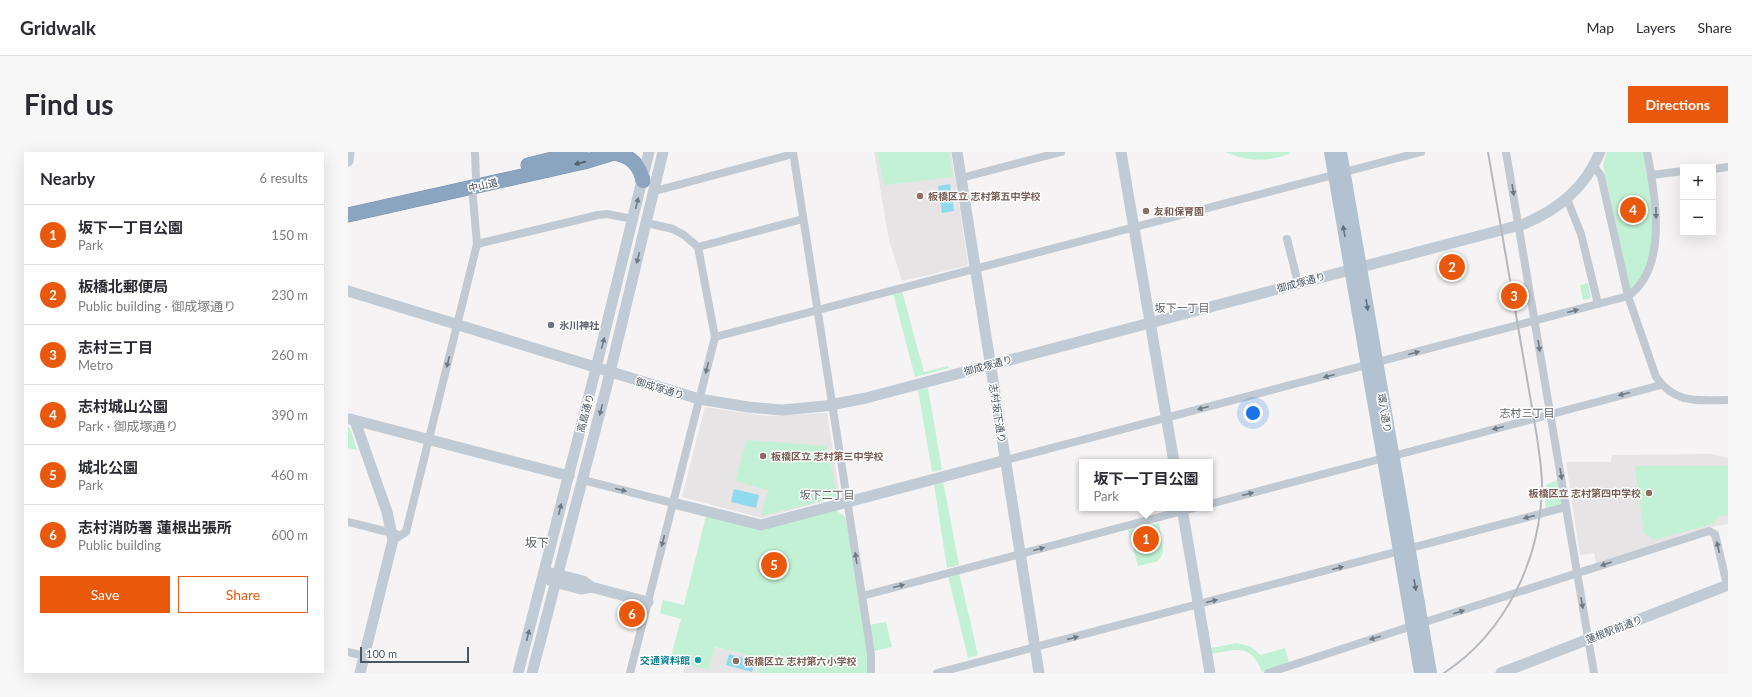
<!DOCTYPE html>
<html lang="en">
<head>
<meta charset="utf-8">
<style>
	body { margin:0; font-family:Lato,"Noto Sans JP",sans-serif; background:#f7f7f7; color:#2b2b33 }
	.controls { position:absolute; right:12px; top:12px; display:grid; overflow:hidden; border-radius:0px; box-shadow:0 4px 16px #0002 }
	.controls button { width:36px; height:36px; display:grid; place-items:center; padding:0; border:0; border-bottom:1px solid #e1e1e2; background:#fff; color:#2b2b33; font:20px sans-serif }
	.scale { position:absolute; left:12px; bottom:10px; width:109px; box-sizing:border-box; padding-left:4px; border:2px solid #4a5661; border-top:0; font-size:11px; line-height:14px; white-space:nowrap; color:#4a5661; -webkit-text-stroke:3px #fff; paint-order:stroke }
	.you { position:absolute; left:905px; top:261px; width:14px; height:14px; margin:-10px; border:3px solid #fff; border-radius:50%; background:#1a73e8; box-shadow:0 0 0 6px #1a73e833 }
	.badge { display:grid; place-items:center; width:26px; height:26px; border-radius:50%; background:#ea580c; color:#fff; font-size:13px; font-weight:700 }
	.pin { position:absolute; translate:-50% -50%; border:2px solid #fff; box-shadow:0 1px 4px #0006 }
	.popup { position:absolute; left:731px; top:307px; width:134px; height:52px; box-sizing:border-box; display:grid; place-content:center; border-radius:0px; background:#fff; filter:drop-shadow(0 1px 3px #0005); font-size:13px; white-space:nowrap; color:#7c7c81 }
	.popup b { font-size:15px; color:#2b2b33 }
	.popup::after { content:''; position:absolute; left:50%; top:100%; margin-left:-8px; border:8px solid transparent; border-top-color:#fff }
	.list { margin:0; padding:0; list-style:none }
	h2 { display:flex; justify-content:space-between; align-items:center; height:52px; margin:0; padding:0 16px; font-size:17px }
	h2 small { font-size:13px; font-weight:400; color:#7c7c81 }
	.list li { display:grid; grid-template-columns:26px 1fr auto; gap:12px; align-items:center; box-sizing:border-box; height:60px; padding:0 16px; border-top:1px solid #e1e1e2 }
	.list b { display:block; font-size:15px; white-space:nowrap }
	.list p { margin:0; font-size:13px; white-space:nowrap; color:#7c7c81 }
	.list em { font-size:13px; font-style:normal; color:#7c7c81 }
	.actions { display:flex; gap:8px; padding:12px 16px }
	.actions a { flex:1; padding:9px 0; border:1px solid #ea580c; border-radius:0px; text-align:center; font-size:14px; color:#ea580c }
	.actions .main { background:#ea580c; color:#fff }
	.map { position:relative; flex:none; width:1380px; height:521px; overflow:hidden; border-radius:0px }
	header { display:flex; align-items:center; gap:24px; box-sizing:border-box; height:56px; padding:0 20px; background:#fff; border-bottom:1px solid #e1e1e2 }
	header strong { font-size:19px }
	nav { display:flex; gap:22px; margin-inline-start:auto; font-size:14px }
	.intro { display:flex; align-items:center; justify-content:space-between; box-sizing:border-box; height:96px; padding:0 24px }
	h1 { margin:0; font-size:28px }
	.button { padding:10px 18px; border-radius:0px; background:#ea580c; color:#fff; font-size:14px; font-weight:700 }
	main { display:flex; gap:24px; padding:0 24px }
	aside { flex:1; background:#fff; border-radius:0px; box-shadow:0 4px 16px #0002 }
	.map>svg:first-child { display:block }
	.education { fill:#e6e4e5 }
	.green { fill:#c3f1d5 }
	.water { fill:#90daee }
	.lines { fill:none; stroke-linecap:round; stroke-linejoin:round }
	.highway-casing { stroke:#7690ad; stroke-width:15 }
	.street { stroke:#c1cad2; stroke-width:8 }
	.secondary { stroke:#c1cbd6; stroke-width:11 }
	.primary { stroke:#b3c2d1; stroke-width:12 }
	.highway { stroke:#8ba5c1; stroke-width:14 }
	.rail { stroke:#b5b8bd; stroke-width:2 }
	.oneway { fill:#505e6b }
	.oneway2 { fill:#6e7983 }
	.oneway3 { fill:#6e7984 }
	.oneway4 { fill:#64717d }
	.education-dot { fill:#8d6e63; stroke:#fff; stroke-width:1.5 }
	.worship-dot { fill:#6b7280; stroke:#fff; stroke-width:1.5 }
	.culture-dot { fill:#0f9aa8; stroke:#fff; stroke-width:1.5 }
	.labels { text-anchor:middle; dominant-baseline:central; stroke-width:3; stroke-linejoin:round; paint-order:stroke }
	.street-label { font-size:10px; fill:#4a5661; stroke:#fff }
	.education-label { font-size:10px; font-weight:bold; fill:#785e54; stroke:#fff; text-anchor:start }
	.worship-label { font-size:10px; font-weight:bold; fill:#5b616d; stroke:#fff; text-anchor:start }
	.culture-label { font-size:10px; font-weight:bold; fill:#0d838f; stroke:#fff; text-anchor:end }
	.neighbourhood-label { font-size:11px; fill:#5f6368; stroke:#fff }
	.quarter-label { font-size:12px; fill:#5f6368; stroke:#fff }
</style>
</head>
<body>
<header>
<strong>Gridwalk</strong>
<nav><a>Map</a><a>Layers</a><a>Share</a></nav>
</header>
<div class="intro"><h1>Find us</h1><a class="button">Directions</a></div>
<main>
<aside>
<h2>Nearby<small>6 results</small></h2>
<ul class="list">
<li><span class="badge">1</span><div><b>坂下一丁目公園</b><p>Park</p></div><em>150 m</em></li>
<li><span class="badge">2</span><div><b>板橋北郵便局</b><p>Public building · 御成塚通り</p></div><em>230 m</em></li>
<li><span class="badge">3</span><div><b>志村三丁目</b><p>Metro</p></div><em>260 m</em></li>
<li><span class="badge">4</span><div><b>志村城山公園</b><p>Park · 御成塚通り</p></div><em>390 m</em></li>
<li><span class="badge">5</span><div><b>城北公園</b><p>Park</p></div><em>460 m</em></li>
<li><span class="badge">6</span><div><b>志村消防署 蓮根出張所</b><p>Public building</p></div><em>600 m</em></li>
</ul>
<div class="actions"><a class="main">Save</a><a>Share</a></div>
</aside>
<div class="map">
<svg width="1380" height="521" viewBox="0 0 1380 521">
	<rect width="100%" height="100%" fill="#f5f3f3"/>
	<g class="education">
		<polygon points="526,0 603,0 620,111 618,114 554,129 541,88"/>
		<polygon points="357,255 418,264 479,261 492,345 414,366 334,345"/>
		<polygon points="1363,302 1380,306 1380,372 1362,375 1248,411 1246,401 1232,403 1218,310 1263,310 1264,303"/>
		<polygon points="366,495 413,506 409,521 335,521 337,512 361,518"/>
	</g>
	<g class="green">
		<polygon points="529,0 601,0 605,25 536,33"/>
		<path d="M 877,0 L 941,0 L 942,2 C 917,10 901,10 877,0 Z"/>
		<path d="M 1259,0 L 1296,0 C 1304,36 1310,78 1298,114 C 1296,122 1289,130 1285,138 L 1282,137 L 1255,13 Z"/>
		<polygon points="1240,131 1243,146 1235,148 1232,133"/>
		<polygon points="554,139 576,220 600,214 601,216 567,225 545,141"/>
		<polygon points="580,236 594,318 584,320 570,238"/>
		<polygon points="0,275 2,276 9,298 0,296"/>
		<polygon points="399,288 479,294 489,345 413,364 420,338 387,329"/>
		<polygon points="1287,314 1380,314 1380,363 1370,365 1365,372 1305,388 1296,381"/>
		<polygon points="1213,326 1218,355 1197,361 1198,333"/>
		<polygon points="595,329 611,413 599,416 586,332"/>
		<polygon points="488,358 498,366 520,507 519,521 409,521 413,506 367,495 361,518 322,508 333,467 312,461 315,448 336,453 358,364 413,378"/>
		<polygon points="811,371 815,396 815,401 810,409 790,414 780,378"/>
		<polygon points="611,421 630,503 620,506 600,424"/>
		<polygon points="538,470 544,495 526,499 521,473"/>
		<path d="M 889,491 L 903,495 L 913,503 L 937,496 L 941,511 L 914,520 C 903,492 890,497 864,502 L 863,496 Z"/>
	</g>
	<g class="water">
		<polygon points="602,32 606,59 594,61 590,34"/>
		<polygon points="386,337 411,343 408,356 383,350"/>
		<polygon points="381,502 407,509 404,520 378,513"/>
	</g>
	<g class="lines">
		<defs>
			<g id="highway">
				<path d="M 266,1 C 282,4 292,12 295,29"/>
				<polyline points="180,13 233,0"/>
				<polyline points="0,63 236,10 269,0"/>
			</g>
		</defs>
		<use href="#highway" class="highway-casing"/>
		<g class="street">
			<polyline points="127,0 128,26"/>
			<polyline points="445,0 523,502 523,521"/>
			<polyline points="1158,0 1246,521"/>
			<path d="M 1246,14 L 1253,24 L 1280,144 L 1308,225 C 1328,253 1350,248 1380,248"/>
			<polyline points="1365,17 1380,15"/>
			<polyline points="1304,23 1335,19"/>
			<polyline points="613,26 713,0"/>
			<polyline points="307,39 445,2"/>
			<polyline points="1219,47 1233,82 1250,152"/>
			<polyline points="939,87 949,127"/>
			<polyline points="129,92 250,63 259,62 285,67"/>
			<polyline points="350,95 455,67"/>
			<polyline points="367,185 1073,0"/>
			<polyline points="1045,304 1313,233"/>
			<path d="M 658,308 L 1280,144 C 1321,116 1307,41 1299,0"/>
			<polyline points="235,328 325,351"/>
			<polyline points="862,352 1036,306"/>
			<polyline points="0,370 48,382"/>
			<polyline points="45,388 58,380 129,92 124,35"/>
			<polyline points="514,444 846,356"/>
			<polyline points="1074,471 1361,379 1367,382 1379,433"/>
			<polyline points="0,500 16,504"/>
			<polyline points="282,521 367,185 350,95 336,83 325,77 299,71"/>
			<polyline points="589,521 1218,355"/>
			<polyline points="920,521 1064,474"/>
		</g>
		<g class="secondary">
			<polyline points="609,0 691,521"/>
			<polyline points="773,0 826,310"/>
			<polyline points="0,9 1,0"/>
			<path d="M 0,139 L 351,247 L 400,255 L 434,258 L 477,254 L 518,246 L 1176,72 C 1211,57 1237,36 1252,0"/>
			<polyline points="2,267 221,324"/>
			<polyline points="7,269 39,360 45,388 12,521"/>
			<polyline points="325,351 413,373 658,308"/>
			<polyline points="834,356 862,521"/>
			<polyline points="203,421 235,429 243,435 300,450"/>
			<polyline points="203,429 233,437 243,435"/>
			<polyline points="170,521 248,216 301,0"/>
			<polyline points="184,521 258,237 315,0"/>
			<polyline points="1153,521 1380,433"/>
		</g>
		<g class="primary">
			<polyline points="982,0 1072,521"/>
			<polyline points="993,0 1083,521"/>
		</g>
		<use href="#highway" class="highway"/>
		<path class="rail" d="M 1096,521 C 1158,480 1193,407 1194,333 C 1194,317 1191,301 1189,285 L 1140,0"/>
	</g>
	<defs><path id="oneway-solid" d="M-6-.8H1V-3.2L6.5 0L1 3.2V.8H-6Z"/></defs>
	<use class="oneway" href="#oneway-solid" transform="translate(232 11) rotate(167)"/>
	<g class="oneway2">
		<use href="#oneway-solid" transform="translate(1165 38) rotate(81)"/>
		<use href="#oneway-solid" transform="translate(1308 61) rotate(89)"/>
		<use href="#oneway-solid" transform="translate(1225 159) rotate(-15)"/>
		<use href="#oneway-solid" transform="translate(1191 194) rotate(81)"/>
		<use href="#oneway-solid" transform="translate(1066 201) rotate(-15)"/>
		<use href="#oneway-solid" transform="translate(100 210) rotate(104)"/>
		<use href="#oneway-solid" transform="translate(359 216) rotate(104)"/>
		<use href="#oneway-solid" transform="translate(981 224) rotate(165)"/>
		<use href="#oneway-solid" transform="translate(1276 242) rotate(165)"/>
		<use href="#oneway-solid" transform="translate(855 256) rotate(165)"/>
		<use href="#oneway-solid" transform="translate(1150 276) rotate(165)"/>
		<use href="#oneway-solid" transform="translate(1213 322) rotate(80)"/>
		<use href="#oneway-solid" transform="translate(273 338) rotate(14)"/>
		<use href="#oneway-solid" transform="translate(900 342) rotate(-15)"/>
		<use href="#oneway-solid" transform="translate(1181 365) rotate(165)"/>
		<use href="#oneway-solid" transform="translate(315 389) rotate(104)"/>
		<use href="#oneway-solid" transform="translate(1370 395) rotate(-103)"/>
		<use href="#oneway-solid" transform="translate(691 397) rotate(-15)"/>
		<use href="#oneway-solid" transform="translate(508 406) rotate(-99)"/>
		<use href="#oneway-solid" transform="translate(1258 412) rotate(161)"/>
		<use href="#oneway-solid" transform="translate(990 416) rotate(-15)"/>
		<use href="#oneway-solid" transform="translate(551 434) rotate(-15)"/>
		<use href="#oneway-solid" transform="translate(864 449) rotate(-14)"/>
		<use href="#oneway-solid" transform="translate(1234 451) rotate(80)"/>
		<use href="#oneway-solid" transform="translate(1111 460) rotate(-18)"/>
		<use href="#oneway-solid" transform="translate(725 486) rotate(-15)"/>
		<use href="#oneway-solid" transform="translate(1027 486) rotate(162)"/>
	</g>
	<g class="oneway3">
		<use href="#oneway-solid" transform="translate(289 51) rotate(-76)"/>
		<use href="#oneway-solid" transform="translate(290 106) rotate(104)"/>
		<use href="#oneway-solid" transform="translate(255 191) rotate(-76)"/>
		<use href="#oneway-solid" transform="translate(253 258) rotate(104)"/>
		<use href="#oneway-solid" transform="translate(212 357) rotate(-76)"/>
		<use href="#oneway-solid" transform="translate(180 483) rotate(-76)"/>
	</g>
	<g class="oneway4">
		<use href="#oneway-solid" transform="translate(996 79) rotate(-100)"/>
		<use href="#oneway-solid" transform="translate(1019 153) rotate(81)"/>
		<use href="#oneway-solid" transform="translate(1067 433) rotate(80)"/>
	</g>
	<g class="education-dot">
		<circle cx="572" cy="44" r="4"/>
		<circle cx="798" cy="59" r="4"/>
		<circle cx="415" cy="304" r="4"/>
		<circle cx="1301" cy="341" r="4"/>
		<circle cx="388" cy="509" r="4"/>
	</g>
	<circle class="worship-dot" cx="203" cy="173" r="4"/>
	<circle class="culture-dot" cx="350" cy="508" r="4"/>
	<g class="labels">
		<g class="street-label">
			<text transform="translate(135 33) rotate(-13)">中山道</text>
			<text transform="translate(953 130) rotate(-15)">御成塚通り</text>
			<text transform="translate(640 213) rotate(-15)">御成塚通り</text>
			<text transform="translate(312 236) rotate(17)">御成塚通り</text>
			<text transform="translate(237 261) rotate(-75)">高島通り</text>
			<text transform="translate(650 261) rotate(81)">志村坂下通り</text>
			<text transform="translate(1037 261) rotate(80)">環八通り</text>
			<text transform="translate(1266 477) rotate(-21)">蓮根駅前通り</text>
		</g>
		<g class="education-label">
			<text x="580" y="44">板橋区立 志村第五中学校</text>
			<text x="806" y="59">友和保育園</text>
			<text x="423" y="304">板橋区立 志村第三中学校</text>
			<text x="1293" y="341" text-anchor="end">板橋区立 志村第四中学校</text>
			<text x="396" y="509">板橋区立 志村第六小学校</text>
		</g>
		<g class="worship-label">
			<text x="211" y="173">氷川神社</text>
		</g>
		<g class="culture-label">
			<text x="342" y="508">交通資料館</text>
		</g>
		<g class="neighbourhood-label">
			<text x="834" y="155">坂下一丁目</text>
			<text x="1179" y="260">志村三丁目</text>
			<text x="479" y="342">坂下二丁目</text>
		</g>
		<g class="quarter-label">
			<text x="189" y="390">坂下</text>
		</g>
	</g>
</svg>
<div class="controls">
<button>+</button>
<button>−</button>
</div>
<div class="scale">100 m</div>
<div class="you"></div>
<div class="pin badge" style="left:798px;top:387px">1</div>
<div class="popup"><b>坂下一丁目公園</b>Park</div>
<div class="pin badge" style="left:1104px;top:115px">2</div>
<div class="pin badge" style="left:1166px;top:144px">3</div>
<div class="pin badge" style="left:1285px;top:58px">4</div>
<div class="pin badge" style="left:426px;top:413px">5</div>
<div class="pin badge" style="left:284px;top:462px">6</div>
</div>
</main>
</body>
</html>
